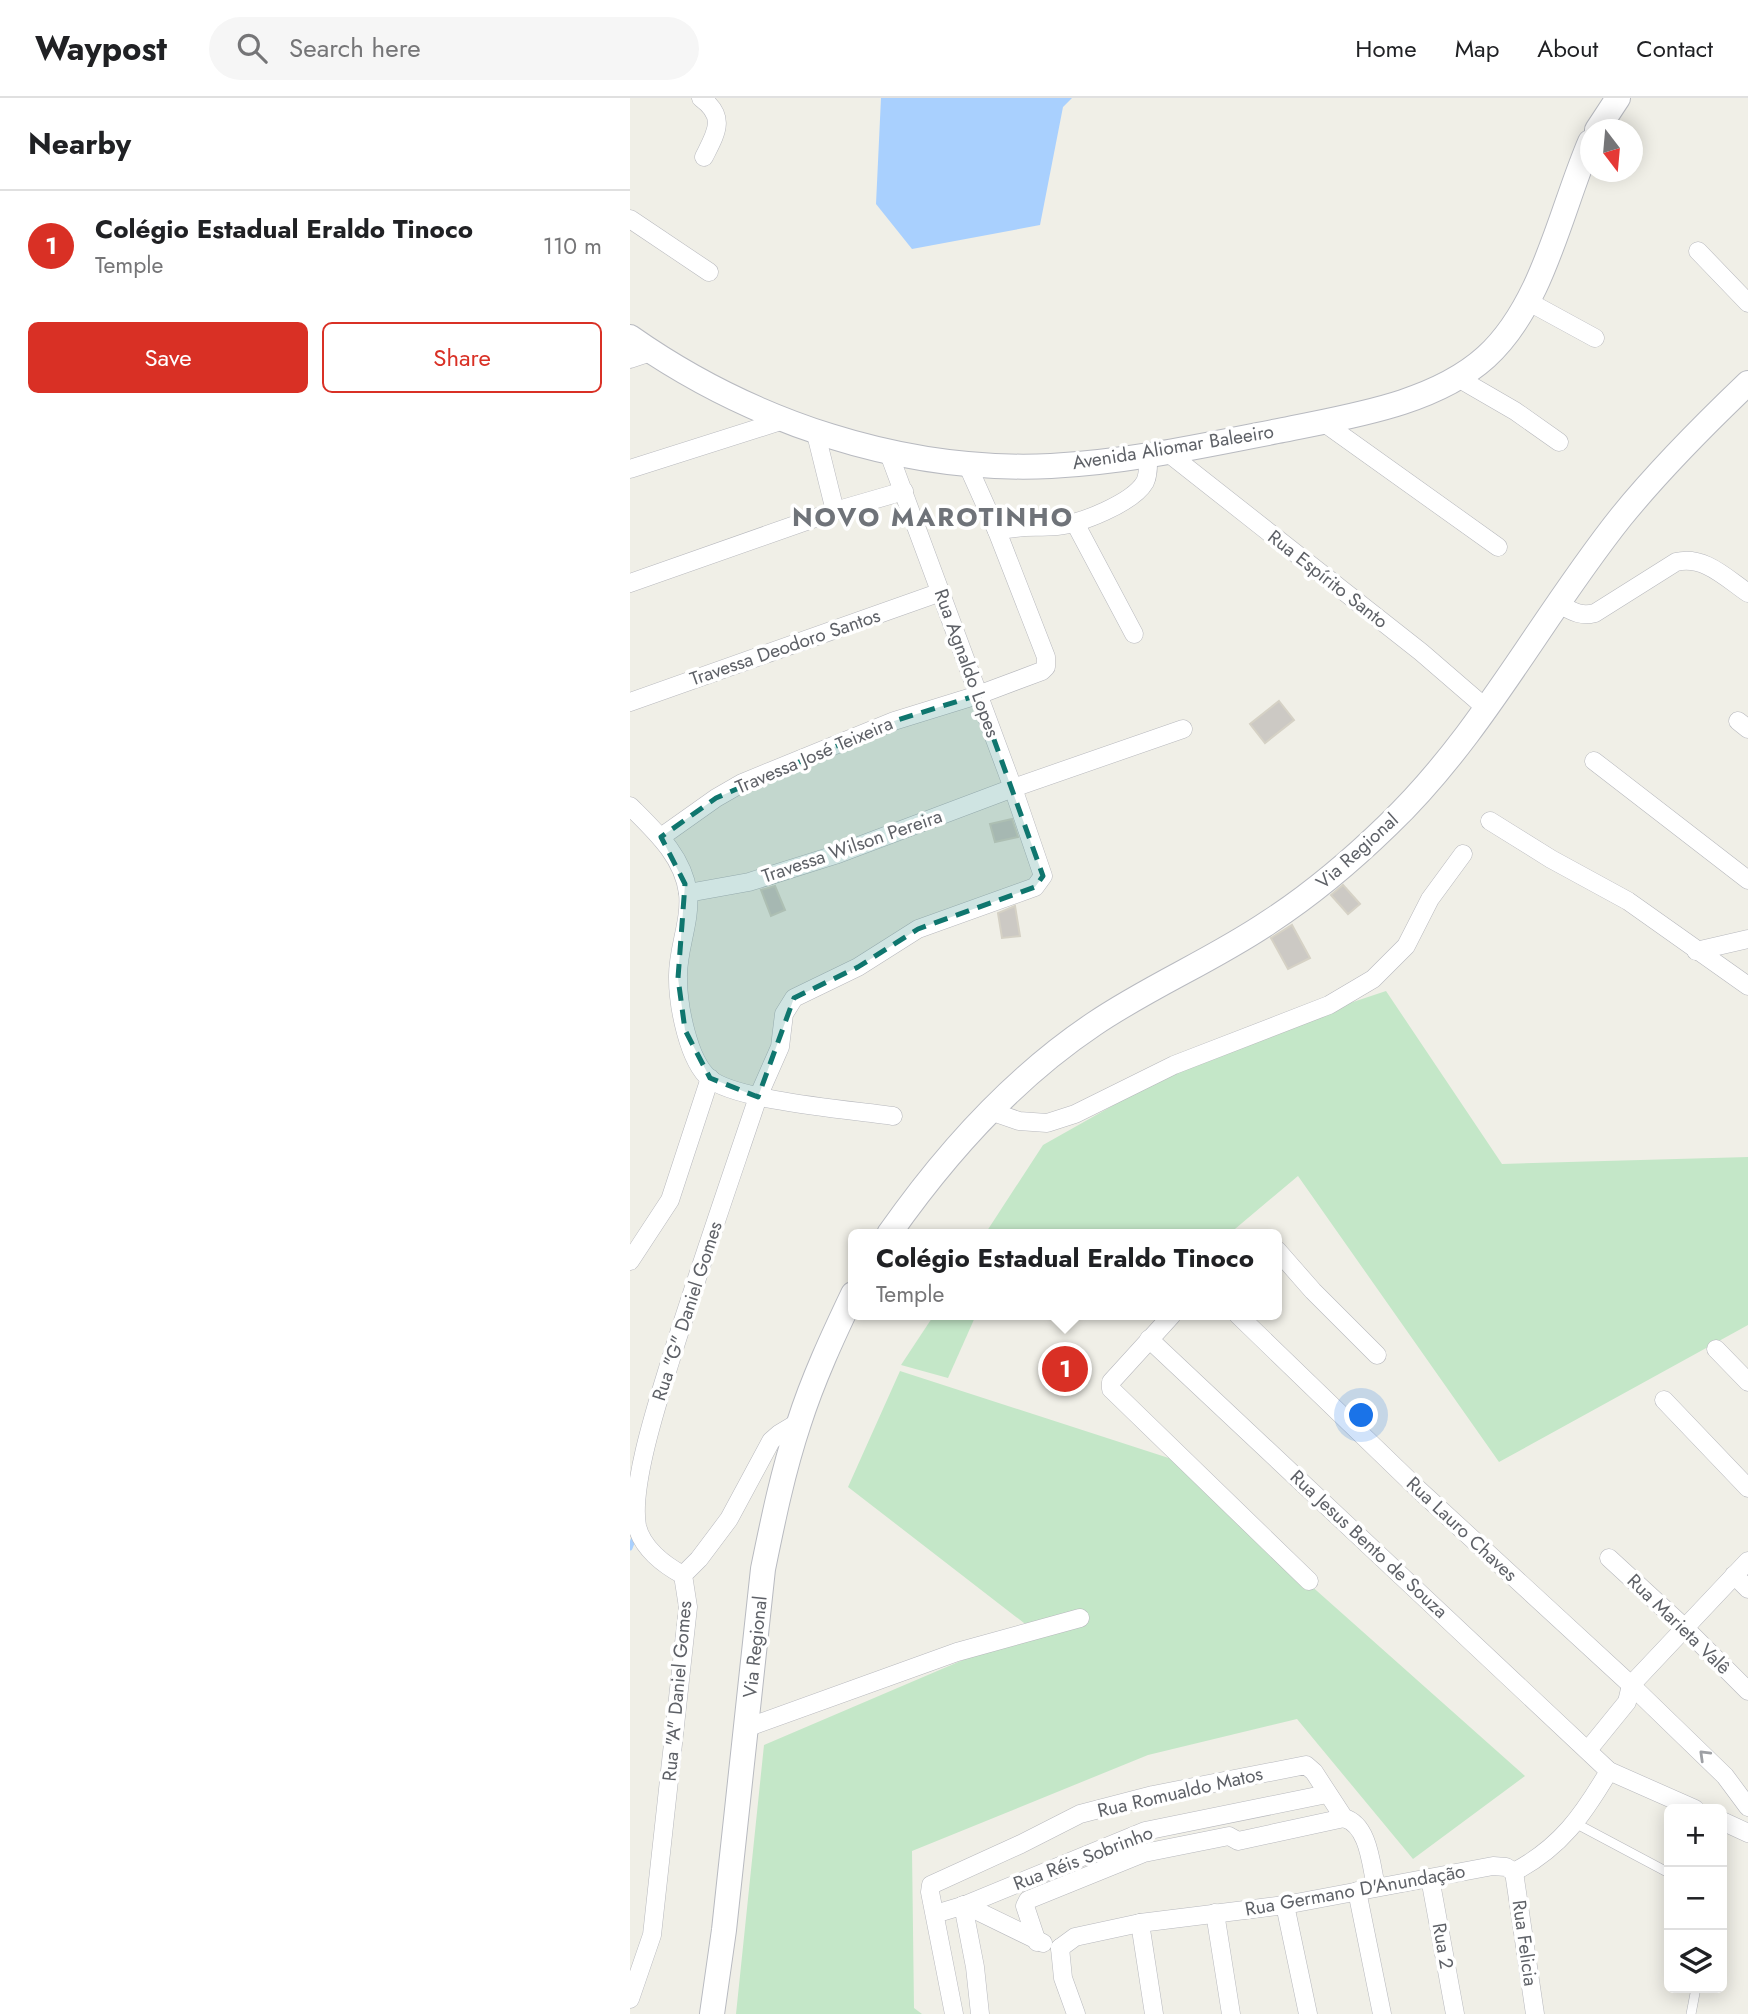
<!DOCTYPE html>
<html lang="en">
<head>
<meta charset="utf-8">
<style>
	body { margin:0; font-family:Jost,sans-serif; background:#f6f6f6; color:#202124 }
	.controls { position:absolute; right:21px; bottom:21px; display:grid; overflow:hidden; border-radius:10px; box-shadow:0 4px 18px #0003 }
	.controls button { width:63px; height:63px; display:grid; place-items:center; padding:0; border:0; border-bottom:2px solid #e0e0e0; background:#fff; color:#202124; font:35px sans-serif }
	.compass { position:absolute; left:950px; top:21px; width:63px; height:63px; border-radius:50%; background:#fff; box-shadow:0 4px 18px #0003; rotate:164deg }
	.you { position:absolute; left:732px; top:1318px; width:24px; height:24px; margin:-18px; border:5px solid #fff; border-radius:50%; background:#1a73e8; box-shadow:0 0 0 10px #1a73e833 }
	.badge { display:grid; place-items:center; width:46px; height:46px; border-radius:50%; background:#d93025; color:#fff; font-size:23px; font-weight:700 }
	.pin { position:absolute; translate:-50% -50%; border:4px solid #fff; box-shadow:0 2px 7px #0006 }
	.popup { position:absolute; left:218px; top:1131px; width:434px; height:91px; box-sizing:border-box; display:grid; place-content:center; border-radius:10px; background:#fff; filter:drop-shadow(0 2px 5px #0005); font-size:23px; white-space:nowrap; color:#757577 }
	.popup b { font-size:26px; color:#202124 }
	.popup::after { content:''; position:absolute; left:50%; top:100%; margin-left:-14px; border:14px solid transparent; border-top-color:#fff }
	.list { margin:0; padding:0; list-style:none }
	h2 { display:flex; justify-content:space-between; align-items:center; height:91px; margin:0; padding:0 28px; font-size:30px }
	h2 small { font-size:23px; font-weight:400; color:#757577 }
	.list li { display:grid; grid-template-columns:46px 1fr auto; gap:21px; align-items:center; box-sizing:border-box; height:112px; padding:0 28px; border-top:2px solid #e0e0e0 }
	.list b { display:block; font-size:26px; white-space:nowrap }
	.list p { margin:0; font-size:23px; white-space:nowrap; color:#757577 }
	.list em { font-size:23px; font-style:normal; color:#757577 }
	.actions { display:flex; gap:14px; padding:21px 28px }
	.actions a { flex:1; padding:16px 0; border:2px solid #d93025; border-radius:10px; text-align:center; font-size:24px; color:#d93025 }
	.actions .main { background:#d93025; color:#fff }
	.icon { flex:none; width:38px; height:38px; fill:none; stroke:currentColor; stroke-width:2; stroke-linecap:round; stroke-linejoin:round }
	.map { position:relative; flex:none; width:1118px; height:1916px; overflow:hidden }
	header { display:flex; align-items:center; gap:42px; box-sizing:border-box; height:98px; padding:0 35px; background:#fff; border-bottom:2px solid #e0e0e0 }
	header strong { font-size:33px }
	nav { display:flex; gap:38px; margin-inline-start:auto; font-size:24px }
	.search { width:490px; height:63px; background:#f6f6f6; display:flex; align-items:center; gap:18px; box-sizing:border-box; padding:0 24px; border-radius:38px; color:#757577; font-size:26px }
	main { display:flex }
	aside { flex:1; background:#fff }
	.map>svg:first-child { display:block }
	.green { fill:#c4e7c8 }
	.water { fill:#a9d0fe }
	.lines { fill:none; stroke-linecap:round; stroke-linejoin:round }
	.stream { stroke:#a9d0fe; stroke-width:5 }
	.building { fill:#ccc9c4; stroke:#d5d1c5; stroke-width:2 }
	.service-casing { stroke:#b7b8bd; stroke-width:10 }
	.minor-casing { stroke:#b7b8bd; stroke-width:19 }
	.secondary-casing { stroke:#b8bac0; stroke-width:26 }
	.service { stroke:#fff; stroke-width:9 }
	.minor { stroke:#fff; stroke-width:18 }
	.secondary { stroke:#fff; stroke-width:24 }
	.oneway { stroke:#9ea0a4 }
	.marked { fill:#0f766e; fill-opacity:0.2; stroke:#0f766e; stroke-width:5; stroke-dasharray:14 9; stroke-linejoin:round }
	.labels { text-anchor:middle; dominant-baseline:central; stroke-width:7; stroke-linejoin:round; paint-order:stroke }
	.street-label { font-size:19px; fill:#5e6167; stroke:#fff }
	.district-label { font-size:26px; font-weight:bold; letter-spacing:2px; fill:#6f7379; stroke:#fff }
</style>
</head>
<body>
<header>
<strong>Waypost</strong>
<div class="search"><svg class="icon" aria-label="search" viewBox="0 0 24 24"><circle cx="10" cy="10" r="6"/><path d="M15 15l6 6"/></svg>Search here</div>
<nav><a>Home</a><a>Map</a><a>About</a><a>Contact</a></nav>
</header>
<main>
<aside>
<h2>Nearby<small></small></h2>
<ul class="list">
<li><span class="badge">1</span><div><b>Colégio Estadual Eraldo Tinoco</b><p>Temple</p></div><em>110 m</em></li>
</ul>
<div class="actions"><a class="main">Save</a><a>Share</a></div>
</aside>
<div class="map">
<svg width="1118" height="1916" viewBox="0 0 1118 1916">
	<rect width="100%" height="100%" fill="#f0efe7"/>
	<g class="green">
		<polygon points="756,893 872,1066 1118,1059 1118,1227 869,1364 668,1078 599,1136 355,1136 413,1047 585,950"/>
		<polygon points="304,1217 346,1217 318,1280 271,1267"/>
		<polygon points="270,1273 551,1364 678,1485 895,1678 783,1761 667,1621 518,1657 282,1753 284,1910 292,1916 106,1916 134,1647 403,1532 218,1389"/>
	</g>
	<polygon class="water" points="251,0 442,0 433,9 410,127 282,151 246,106"/>
	<g class="lines">
		<polyline class="stream" points="0,1450 5,1437"/>
	</g>
	<g class="building">
		<polygon points="649,603 664,622 635,645 620,626"/>
		<polygon points="382,721 388,739 365,744 360,726"/>
		<polygon points="713,787 730,806 718,816 701,797"/>
		<polygon points="145,788 155,812 141,818 131,792"/>
		<polygon points="385,808 390,838 372,840 368,815"/>
		<polygon points="662,827 680,860 658,871 641,840"/>
	</g>
	<g class="lines">
		<defs>
			<g id="service">
				<polyline points="945,1725 1039,1775"/>
				<polyline points="1061,1916 1066,1890"/>
			</g>
			<g id="minor">
				<path d="M 71,0 C 97,19 86,35 74,59"/>
				<polyline points="0,121 79,174"/>
				<polyline points="1068,153 1118,205"/>
				<polyline points="899,204 965,240"/>
				<polyline points="0,261 21,254"/>
				<polyline points="828,280 885,313 929,344"/>
				<polyline points="693,324 868,449"/>
				<polyline points="185,332 205,413"/>
				<polyline points="537,354 791,554 857,611"/>
				<polyline points="0,371 154,322"/>
				<polyline points="445,425 504,536"/>
				<path d="M 367,433 C 391,427 405,430 427,428 C 450,426 503,405 515,384 C 519,376 518,366 518,357"/>
				<polyline points="0,485 205,413 274,393"/>
				<path d="M 929,506 C 942,513 950,519 965,515 L 1046,464 C 1074,457 1096,480 1118,495"/>
				<polyline points="0,604 311,494"/>
				<polyline points="1108,623 1118,631"/>
				<polyline points="964,663 1118,782"/>
				<path d="M 0,708 C 25,733 53,758 58,795 C 61,824 47,852 48,880 C 48,907 58,963 80,981 C 108,1003 223,1012 263,1018"/>
				<polyline points="860,723 921,761 998,803 1118,888"/>
				<polyline points="31,739 86,700 112,685 264,623 348,597 412,573 416,569 416,559 367,433 337,366"/>
				<polyline points="58,795 119,784 205,757 383,690 553,631"/>
				<polyline points="1066,853 1118,841"/>
				<polyline points="360,1013 389,1023 417,1025 445,1016 544,967 699,907 743,881 776,848 800,801 833,756"/>
				<polyline points="647,1152 683,1193 747,1257"/>
				<polyline points="0,1163 40,1102 80,980"/>
				<polyline points="542,1217 481,1284 481,1291 679,1483"/>
				<polyline points="608,1217 788,1391 1001,1587 1095,1678 1118,1709"/>
				<polyline points="519,1241 979,1673 1065,1711"/>
				<polyline points="1086,1251 1118,1284"/>
				<polyline points="1034,1302 1118,1390"/>
				<polyline points="979,1460 1054,1529 1118,1593"/>
				<path d="M 53,1477 C 34,1467 12,1450 7,1428 C 0,1389 27,1306 39,1267 C 67,1177 98,1088 128,999 L 150,949 L 154,916 L 164,900 L 228,869 L 288,831 L 405,789 L 413,778 L 383,690 L 258,353"/>
				<polyline points="1104,1477 1118,1491"/>
				<polyline points="1001,1587 1118,1463"/>
				<polyline points="116,1630 327,1554 450,1520"/>
				<polyline points="958,1652 997,1604 1001,1587"/>
				<polyline points="1092,1723 1118,1735"/>
				<polyline points="884,1774 905,1916"/>
				<path d="M 884,1774 C 931,1749 953,1717 979,1673"/>
				<polyline points="800,1780 825,1916"/>
				<polyline points="727,1793 752,1916"/>
				<polyline points="333,1807 345,1869 350,1916"/>
				<polyline points="335,1807 515,1733 697,1696"/>
				<polyline points="655,1807 678,1916"/>
				<polyline points="585,1815 601,1916"/>
				<polyline points="305,1816 335,1807 413,1845"/>
				<polyline points="510,1825 524,1916"/>
				<polyline points="407,1844 395,1808 398,1802 514,1755 599,1738 608,1743 714,1720"/>
				<polyline points="430,1850 445,1839 510,1825 655,1807 863,1768 876,1769 884,1774"/>
				<polyline points="430,1850 433,1880 446,1916"/>
				<polyline points="0,1901 22,1837 58,1509 53,1477 69,1461 99,1421 141,1343 149,1336 169,1324"/>
				<path d="M 324,1916 L 300,1794 L 301,1787 L 391,1746 L 450,1716 L 523,1697 L 676,1667 L 684,1674 L 714,1720 C 739,1727 741,1767 746,1789"/>
			</g>
			<g id="secondary">
				<polyline points="967,32 988,0"/>
				<path d="M 0,239 C 121,324 272,375 421,368 C 499,364 576,347 653,332 C 720,318 804,306 856,259 C 913,207 930,114 960,44"/>
				<path d="M 259,1136 C 315,1056 382,981 464,926 C 520,888 583,862 639,824 C 682,796 721,763 758,727 C 852,637 911,519 991,419 C 1030,371 1074,327 1118,285"/>
				<path d="M 82,1916 L 94,1832 L 133,1471 C 143,1422 153,1373 169,1325 C 183,1281 203,1238 223,1196"/>
			</g>
		</defs>
		<use href="#service" class="service-casing"/>
		<use href="#minor" class="minor-casing"/>
		<use href="#secondary" class="secondary-casing"/>
		<use href="#service" class="service"/>
		<use href="#minor" class="minor"/>
		<use href="#secondary" class="secondary"/>
	</g>
	<defs><path id="oneway-chevron" d="M-2-3.5L2.5 0L-2 3.5" fill="none" stroke-width="1.6" stroke-linecap="round" stroke-linejoin="round" transform="scale(1.75)"/></defs>
	<use class="oneway" href="#oneway-chevron" transform="translate(1074 1657) rotate(-136)"/>
	<path class="marked" d="M 348,597 L 413,778 L 405,789 L 288,831 L 228,869 L 164,900 L 128,999 L 80,980 L 55,932 L 48,880 L 55,786 L 31,739 L 86,700 L 264,623 Z"/>
	<g class="labels">
		<g class="street-label">
			<text transform="translate(543 349) rotate(-9)">Avenida Aliomar Baleeiro</text>
			<text transform="translate(698 481) rotate(38)">Rua Espírito Santo</text>
			<text transform="translate(155 549) rotate(-19)">Travessa Deodoro Santos</text>
			<text transform="translate(337 565) rotate(70)">Rua Agnaldo Lopes</text>
			<text transform="translate(184 657) rotate(-23)">Travessa José Teixeira</text>
			<text transform="translate(222 748) rotate(-19)">Travessa Wilson Pereira</text>
			<text transform="translate(727 753) rotate(-42)">Via Regional</text>
			<text transform="translate(57 1213) rotate(-72)">Rua "G" Daniel Gomes</text>
			<text transform="translate(832 1431) rotate(43)">Rua Lauro Chaves</text>
			<text transform="translate(739 1446) rotate(43)">Rua Jesus Bento de Souza</text>
			<text transform="translate(1049 1526) rotate(44)">Rua Marieta Valê</text>
			<text transform="translate(125 1549) rotate(-84)">Via Regional</text>
			<text transform="translate(47 1593) rotate(-85)">Rua "A" Daniel Gomes</text>
			<text transform="translate(550 1694) rotate(-13)">Rua Romualdo Matos</text>
			<text transform="translate(453 1760) rotate(-21)">Rua Réis Sobrinho</text>
			<text transform="translate(725 1792) rotate(-10)">Rua Germano D'Anundação</text>
			<text transform="translate(895 1845) rotate(82)">Rua Felicia</text>
			<text transform="translate(813 1848) rotate(80)">Rua 2</text>
		</g>
		<g class="district-label">
			<text x="303" y="419">NOVO MAROTINHO</text>
		</g>
	</g>
</svg>
<div class="controls">
<button>+</button>
<button>−</button>
<button><svg class="icon" aria-label="layers" viewBox="0 0 24 24"><path d="M12 4l9 5-9 5-9-5zM3 14l9 5 9-5"/></svg></button>
</div>
<svg class="compass" viewBox="-18 -18 36 36"><path d="M0-13l5 13h-10z" fill="#e53935"/><path d="M0 13l5-13h-10z" fill="#757577"/></svg>
<div class="you"></div>
<div class="pin badge" style="left:435px;top:1271px">1</div>
<div class="popup"><b>Colégio Estadual Eraldo Tinoco</b>Temple</div>
</div>
</main>
</body>
</html>
